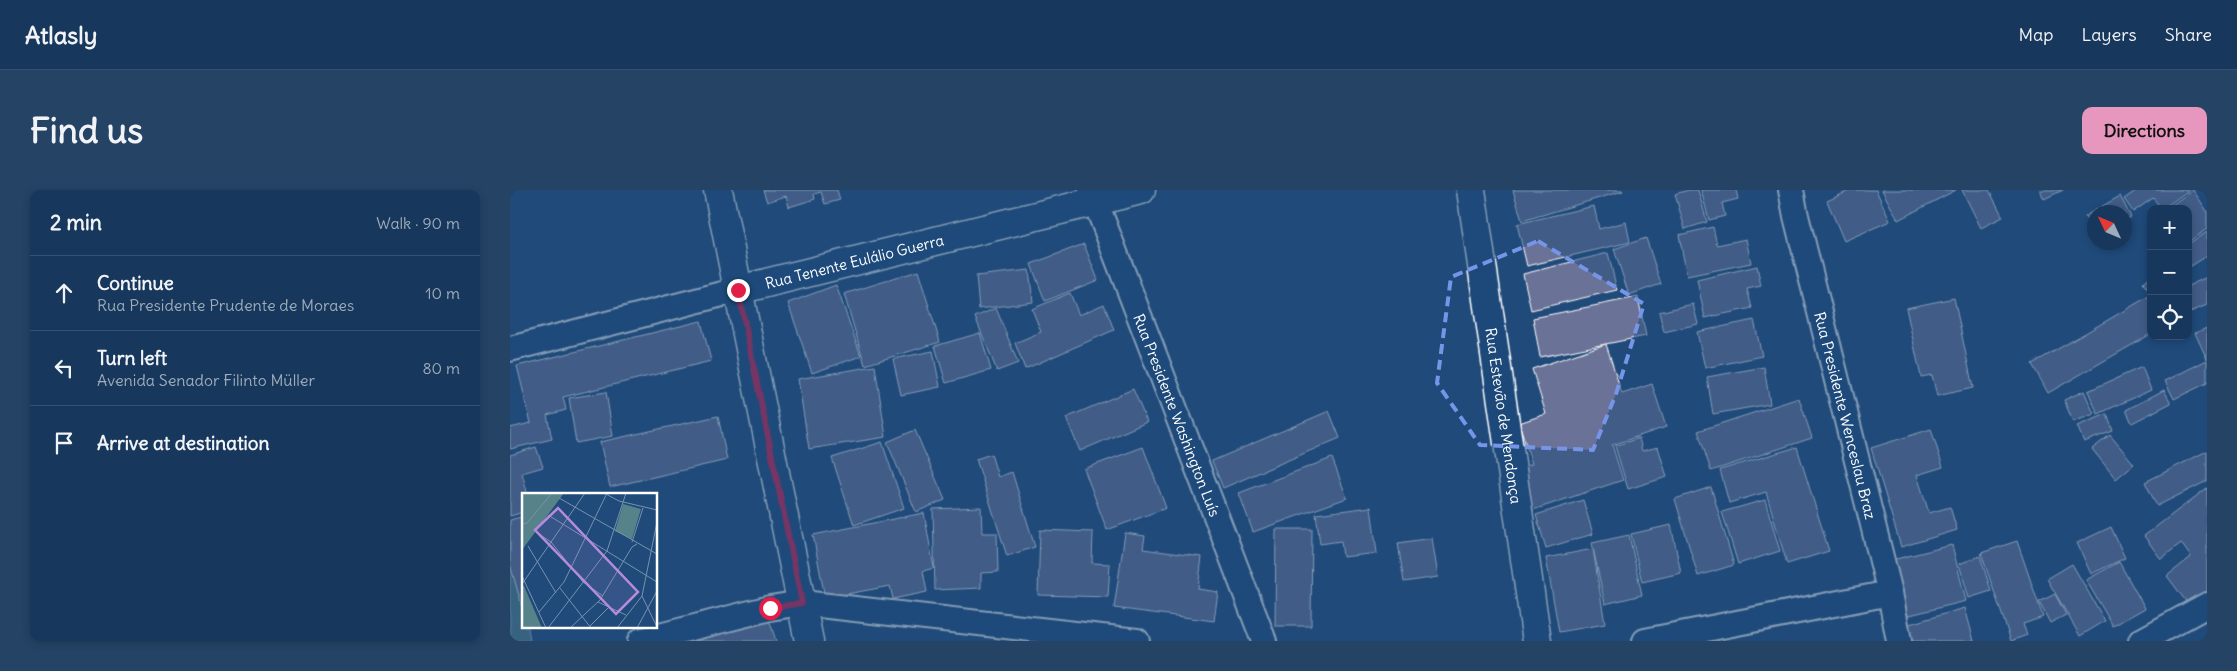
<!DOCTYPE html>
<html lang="en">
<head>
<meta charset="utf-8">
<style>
	body { margin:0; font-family:Delius,sans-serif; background:#244365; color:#f1f3f6 }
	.controls { position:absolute; right:15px; top:15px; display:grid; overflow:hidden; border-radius:10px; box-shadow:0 2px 8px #0003 }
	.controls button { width:45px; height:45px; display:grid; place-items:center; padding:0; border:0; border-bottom:1px solid #365272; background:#17385c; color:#f1f3f6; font:25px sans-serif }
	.compass { position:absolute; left:1577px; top:15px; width:45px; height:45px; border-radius:50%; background:#17385c; box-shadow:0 2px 8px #0003; rotate:314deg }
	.stop { position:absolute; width:15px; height:15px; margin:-11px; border:4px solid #e11d48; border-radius:50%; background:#fff }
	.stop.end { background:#e11d48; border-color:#fff; box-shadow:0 1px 5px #0008 }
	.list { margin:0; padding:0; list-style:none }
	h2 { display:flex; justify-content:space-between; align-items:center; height:65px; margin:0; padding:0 20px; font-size:21px }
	h2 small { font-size:16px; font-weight:400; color:#9eacbb }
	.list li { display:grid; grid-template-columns:32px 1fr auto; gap:15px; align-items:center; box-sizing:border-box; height:75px; padding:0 20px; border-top:1px solid #365272 }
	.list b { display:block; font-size:19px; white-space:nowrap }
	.list p { margin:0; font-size:16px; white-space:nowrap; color:#9eacbb }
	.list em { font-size:16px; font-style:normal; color:#9eacbb }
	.icon { flex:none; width:28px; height:28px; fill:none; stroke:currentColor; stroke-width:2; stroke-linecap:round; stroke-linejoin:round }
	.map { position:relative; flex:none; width:1697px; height:451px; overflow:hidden; border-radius:10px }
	header { display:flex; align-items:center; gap:30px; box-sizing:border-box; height:70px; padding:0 25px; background:#17385c; border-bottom:1px solid #365272 }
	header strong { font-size:24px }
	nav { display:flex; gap:28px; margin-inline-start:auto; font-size:18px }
	.intro { display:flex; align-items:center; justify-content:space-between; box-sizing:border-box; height:120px; padding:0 30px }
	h1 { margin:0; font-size:35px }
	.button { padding:12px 22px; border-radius:10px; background:#e797bd; color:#111; font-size:18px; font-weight:700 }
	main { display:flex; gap:30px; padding:0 30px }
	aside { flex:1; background:#17385c; border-radius:10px; box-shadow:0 2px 8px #0003 }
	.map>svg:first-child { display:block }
	.green { fill:#56828a; stroke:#aac0c4 }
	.building { fill:#6a7297; stroke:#fff }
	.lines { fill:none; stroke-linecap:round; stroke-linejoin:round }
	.minor-casing { stroke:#fff; stroke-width:28 }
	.tertiary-casing { stroke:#fff; stroke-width:31 }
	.minor { stroke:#1f4a7a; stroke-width:24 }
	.tertiary { stroke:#1f4a7a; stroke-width:28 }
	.route { stroke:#e11d48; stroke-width:6 }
	.marked { fill:none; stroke:#7795e8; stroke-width:4; stroke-dasharray:10 6; stroke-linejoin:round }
	.labels { text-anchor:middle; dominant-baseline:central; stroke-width:4.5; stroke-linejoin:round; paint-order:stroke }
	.street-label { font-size:15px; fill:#fff; stroke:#1f4a7a }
	.inset-road { fill:none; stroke:#7992af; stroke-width:1 }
	.view { fill:#b68bdc; fill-opacity:0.15; stroke:#b68bdc; stroke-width:2.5 }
	.inset-edge { fill:none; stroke:#fff; stroke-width:2.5 }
</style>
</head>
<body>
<header>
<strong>Atlasly</strong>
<nav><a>Map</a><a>Layers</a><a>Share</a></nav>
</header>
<div class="intro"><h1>Find us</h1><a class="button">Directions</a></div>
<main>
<aside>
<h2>2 min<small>Walk · 90 m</small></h2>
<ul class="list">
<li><svg class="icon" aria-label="ahead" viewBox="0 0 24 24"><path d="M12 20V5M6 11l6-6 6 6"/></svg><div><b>Continue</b><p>Rua Presidente Prudente de Moraes</p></div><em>10 m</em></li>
<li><svg class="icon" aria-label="left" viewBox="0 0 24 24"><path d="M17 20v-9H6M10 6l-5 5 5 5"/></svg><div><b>Turn left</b><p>Avenida Senador Filinto Müller</p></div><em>80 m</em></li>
<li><svg class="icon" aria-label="arrive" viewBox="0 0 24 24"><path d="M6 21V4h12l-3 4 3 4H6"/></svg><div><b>Arrive at destination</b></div></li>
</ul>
</aside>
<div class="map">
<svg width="1697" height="451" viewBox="0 0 1697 451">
	<rect width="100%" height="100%" fill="#1f4a7a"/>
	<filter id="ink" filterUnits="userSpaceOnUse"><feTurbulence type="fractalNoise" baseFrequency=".02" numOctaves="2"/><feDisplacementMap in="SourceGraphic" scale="10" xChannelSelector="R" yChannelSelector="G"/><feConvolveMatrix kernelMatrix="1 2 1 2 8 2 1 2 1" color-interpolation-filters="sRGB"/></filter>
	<g filter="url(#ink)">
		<polygon class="green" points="0,337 14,416 14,437 18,437 20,451 0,451"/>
		<g class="building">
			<polygon points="253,0 327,0 330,10 315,14 311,2 304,4 305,9 279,17 276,6 257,12"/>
			<polygon points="1003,0 1112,0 1113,1 1012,31"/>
			<polygon points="1179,0 1188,0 1197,32 1175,39 1165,4"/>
			<polygon points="1191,0 1226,0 1228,9 1212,13 1215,26 1199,30"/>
			<polygon points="1341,0 1366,0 1380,31 1334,51 1317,11"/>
			<polygon points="1372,0 1446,0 1388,30"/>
			<polygon points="1452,0 1479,0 1493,27 1471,38"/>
			<polygon points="1530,0 1553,0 1534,9"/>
			<polygon points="1627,0 1679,0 1652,19 1643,8 1623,22 1614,9"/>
			<polygon points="1683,0 1697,21 1697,39 1678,52 1678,19 1656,19"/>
			<polygon points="1610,6 1621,27 1614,31 1614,22 1584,22 1584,44 1575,26"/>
			<polygon points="1084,16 1089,39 1116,32 1120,52 1017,76 1007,34"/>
			<polygon points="1203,37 1207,55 1236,49 1241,73 1177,86 1169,45"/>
			<polygon points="1697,42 1697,66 1678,78 1678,54"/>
			<polygon points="1136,48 1151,94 1119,105 1104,59"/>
			<polygon points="574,54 588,90 535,111 521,74"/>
			<polygon points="1098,63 1107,100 1021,120 1013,84"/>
			<polygon points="1247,76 1251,96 1237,99 1242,118 1195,128 1187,90"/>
			<polygon points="519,80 523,112 469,119 466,86"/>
			<polygon points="408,81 430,152 355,175 334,104"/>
			<polygon points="1641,86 1641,102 1640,102 1633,93"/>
			<polygon points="1697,87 1697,115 1678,123 1678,96"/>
			<polygon points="326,95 351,166 302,183 278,113"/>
			<polygon points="560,103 569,125 594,114 604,140 515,179 505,153 531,142 522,119"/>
			<polygon points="1641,105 1641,144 1538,203 1522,174"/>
			<polygon points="1128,107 1136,146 1030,167 1023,128"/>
			<polygon points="1444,108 1463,198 1427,206 1422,185 1411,187 1396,118"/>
			<polygon points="1183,114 1188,134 1154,142 1149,122"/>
			<polygon points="486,118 508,173 487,181 465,127"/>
			<polygon points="1244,130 1252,166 1195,178 1187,142"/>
			<polygon points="191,131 201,171 53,207 56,220 37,225 42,249 0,259 0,236 0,238 21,233 7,176"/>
			<polygon points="1697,138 1697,169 1685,143"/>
			<polygon points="470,143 481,180 436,193 425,156"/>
			<polygon points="1096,154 1112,204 1142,194 1156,237 1102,255 1113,290 1023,320 1009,278 1022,274 1009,233 1036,224 1022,179"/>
			<polygon points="423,161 430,197 391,205 383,169"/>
			<polygon points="1697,170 1697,193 1664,209 1655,191"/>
			<polygon points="365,176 376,247 299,259 288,189"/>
			<polygon points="1254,177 1260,214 1203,224 1197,187"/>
			<polygon points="1632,177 1641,200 1588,224 1578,201"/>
			<polygon points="623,199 637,232 570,261 556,228"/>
			<polygon points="1654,200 1661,213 1622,233 1616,220"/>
			<polygon points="1574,201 1584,224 1563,232 1554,210"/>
			<polygon points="96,202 103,246 66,253 59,208"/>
			<polygon points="1289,208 1302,248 1201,281 1188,241"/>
			<polygon points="819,221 830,248 713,298 702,271"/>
			<polygon points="1597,224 1603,241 1574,252 1567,236"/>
			<polygon points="208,226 217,270 100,297 90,252"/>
			<polygon points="1421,239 1433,277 1407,285 1419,323 1440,317 1447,340 1391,357 1361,258"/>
			<polygon points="405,240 435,310 406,322 377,252"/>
			<polygon points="1600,245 1624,274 1606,289 1582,259"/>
			<polygon points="1129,248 1132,261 1148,257 1157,287 1118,299 1105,256"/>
			<polygon points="372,252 394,318 344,335 322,268"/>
			<polygon points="26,257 33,277 12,283 18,305 14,305 14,322 0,326 0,265"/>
			<polygon points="633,257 656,318 597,340 574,279"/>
			<polygon points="1287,257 1319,361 1277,374 1256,302 1219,313 1210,280"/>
			<polygon points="1697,261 1697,291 1647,316 1635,292"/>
			<polygon points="481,264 488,287 502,282 525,357 497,366 466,269"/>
			<polygon points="822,268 837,308 743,342 729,303"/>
			<polygon points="1201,297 1224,375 1188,386 1165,309"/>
			<polygon points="1697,298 1697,406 1681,418 1657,386 1681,367 1671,353 1651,369 1634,346"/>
			<polygon points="1073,310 1083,344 1036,358 1026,325"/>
			<polygon points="1255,310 1270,361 1228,374 1212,322"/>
			<polygon points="471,317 472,343 487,343 488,382 471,383 471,398 425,400 423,319"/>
			<polygon points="861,317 867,363 833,367 831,351 810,354 806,324"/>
			<polygon points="414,323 424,378 413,381 417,402 383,409 380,396 315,408 303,345"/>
			<polygon points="14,326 14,423 0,374 0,330"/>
			<polygon points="1161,335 1171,383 1132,392 1121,344"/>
			<polygon points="1601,337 1615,368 1581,384 1567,353"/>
			<polygon points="766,339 802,339 801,436 765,436"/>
			<polygon points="530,340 583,342 582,373 600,374 598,407 528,405"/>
			<polygon points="615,343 635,346 633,359 692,367 688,399 708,402 704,431 604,418"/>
			<polygon points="1119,345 1132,405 1095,414 1082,353"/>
			<polygon points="922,348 928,387 894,392 888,353"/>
			<polygon points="1507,351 1533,427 1513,434 1517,445 1501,451 1471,363"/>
			<polygon points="1442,355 1456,411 1392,427 1378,371"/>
			<polygon points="1083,359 1095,434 1049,442 1036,368"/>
			<polygon points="1470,366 1481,401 1459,408 1449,374"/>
			<polygon points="1609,372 1635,418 1603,436 1576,390"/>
			<polygon points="1562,374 1595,431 1570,446 1537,389"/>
			<polygon points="1545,404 1556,425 1540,433 1529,412"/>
			<polygon points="1455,418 1464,451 1400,451 1396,435"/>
			<polygon points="258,426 266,451 179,451"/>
		</g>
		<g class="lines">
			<defs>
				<g id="minor">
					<path id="s1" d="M 581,0 L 754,451"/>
					<path id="s2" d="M 1281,0 L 1286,26 L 1380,403 L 1389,451"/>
					<polyline points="0,159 228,100"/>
					<polyline points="130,451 260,418 292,413 627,451"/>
					<polyline points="1135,451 1380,403"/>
					<polyline points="1631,451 1697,415"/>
				</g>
				<g id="tertiary">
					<polyline points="208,0 299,451"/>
					<path id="s3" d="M 961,0 L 1027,451"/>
					<path id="s4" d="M 228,100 L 631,0"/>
				</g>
			</defs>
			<use href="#minor" class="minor-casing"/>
			<use href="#tertiary" class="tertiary-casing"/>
			<use href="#minor" class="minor"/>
			<use href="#tertiary" class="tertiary"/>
		</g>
	</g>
	<g class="lines" filter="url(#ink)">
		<polyline class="route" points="228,100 292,413 260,418"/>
	</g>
	<path d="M0 0H1697V451H0ZM 1028,51 L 1134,114 L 1106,204 L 1083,260 L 970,255 L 927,193 L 941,87 Z" fill="#1f4a7a" fill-opacity=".55" fill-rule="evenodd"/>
	<path class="marked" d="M 1028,51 L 1134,114 L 1106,204 L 1083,260 L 970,255 L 927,193 L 941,87 Z"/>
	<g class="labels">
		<g class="street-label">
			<text stroke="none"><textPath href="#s4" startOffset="120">Rua Tenente Eulálio Guerra</textPath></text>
			<text stroke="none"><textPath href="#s3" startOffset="228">Rua Estevão de Mendonça</textPath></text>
			<text stroke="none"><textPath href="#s2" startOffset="232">Rua Presidente Wenceslau Braz</textPath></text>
			<text stroke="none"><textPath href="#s1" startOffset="241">Rua Presidente Washington Luís</textPath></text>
		</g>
	</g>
	<g transform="translate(12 303)">
		<rect width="135" height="135" fill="#1f4a7a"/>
		<path d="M 0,0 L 42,0 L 0,57 ZM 101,11 L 119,16 L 110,46 L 93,38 ZM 0,93 L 2,93 L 20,135 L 0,135 Z" fill="#56828a"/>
		<path class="inset-road" d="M 82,0 L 97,8 L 135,17M 37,5 L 135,61M 26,22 L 135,89M 0,31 L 5,30 L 30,0M 14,39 L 29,49 L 61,89 L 81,103M 110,49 L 121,15M 6,53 L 34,100M 0,83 L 24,135M 0,91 L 63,0M 38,95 L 69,135M 120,103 L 135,134M 76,109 L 104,122M 17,119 L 42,89 L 85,0M 68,133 L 86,115M 26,135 L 85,58 L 104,0M 48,135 L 78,107 L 110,54 L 115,51M 95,135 L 120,103 L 135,29M 115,135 L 135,98"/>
		<path class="view" d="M 36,15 L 116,99 L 94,121 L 13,37 Z"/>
		<rect width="135" height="135" class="inset-edge"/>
	</g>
</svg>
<div class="controls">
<button>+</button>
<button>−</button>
<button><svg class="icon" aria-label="locate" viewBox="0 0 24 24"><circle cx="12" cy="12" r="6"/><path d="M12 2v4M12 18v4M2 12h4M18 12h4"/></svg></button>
</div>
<svg class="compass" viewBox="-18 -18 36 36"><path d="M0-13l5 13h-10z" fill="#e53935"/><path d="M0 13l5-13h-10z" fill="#9eacbb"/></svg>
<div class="stop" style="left:260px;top:418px"></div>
<div class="stop end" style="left:228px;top:100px"></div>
</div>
</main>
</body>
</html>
